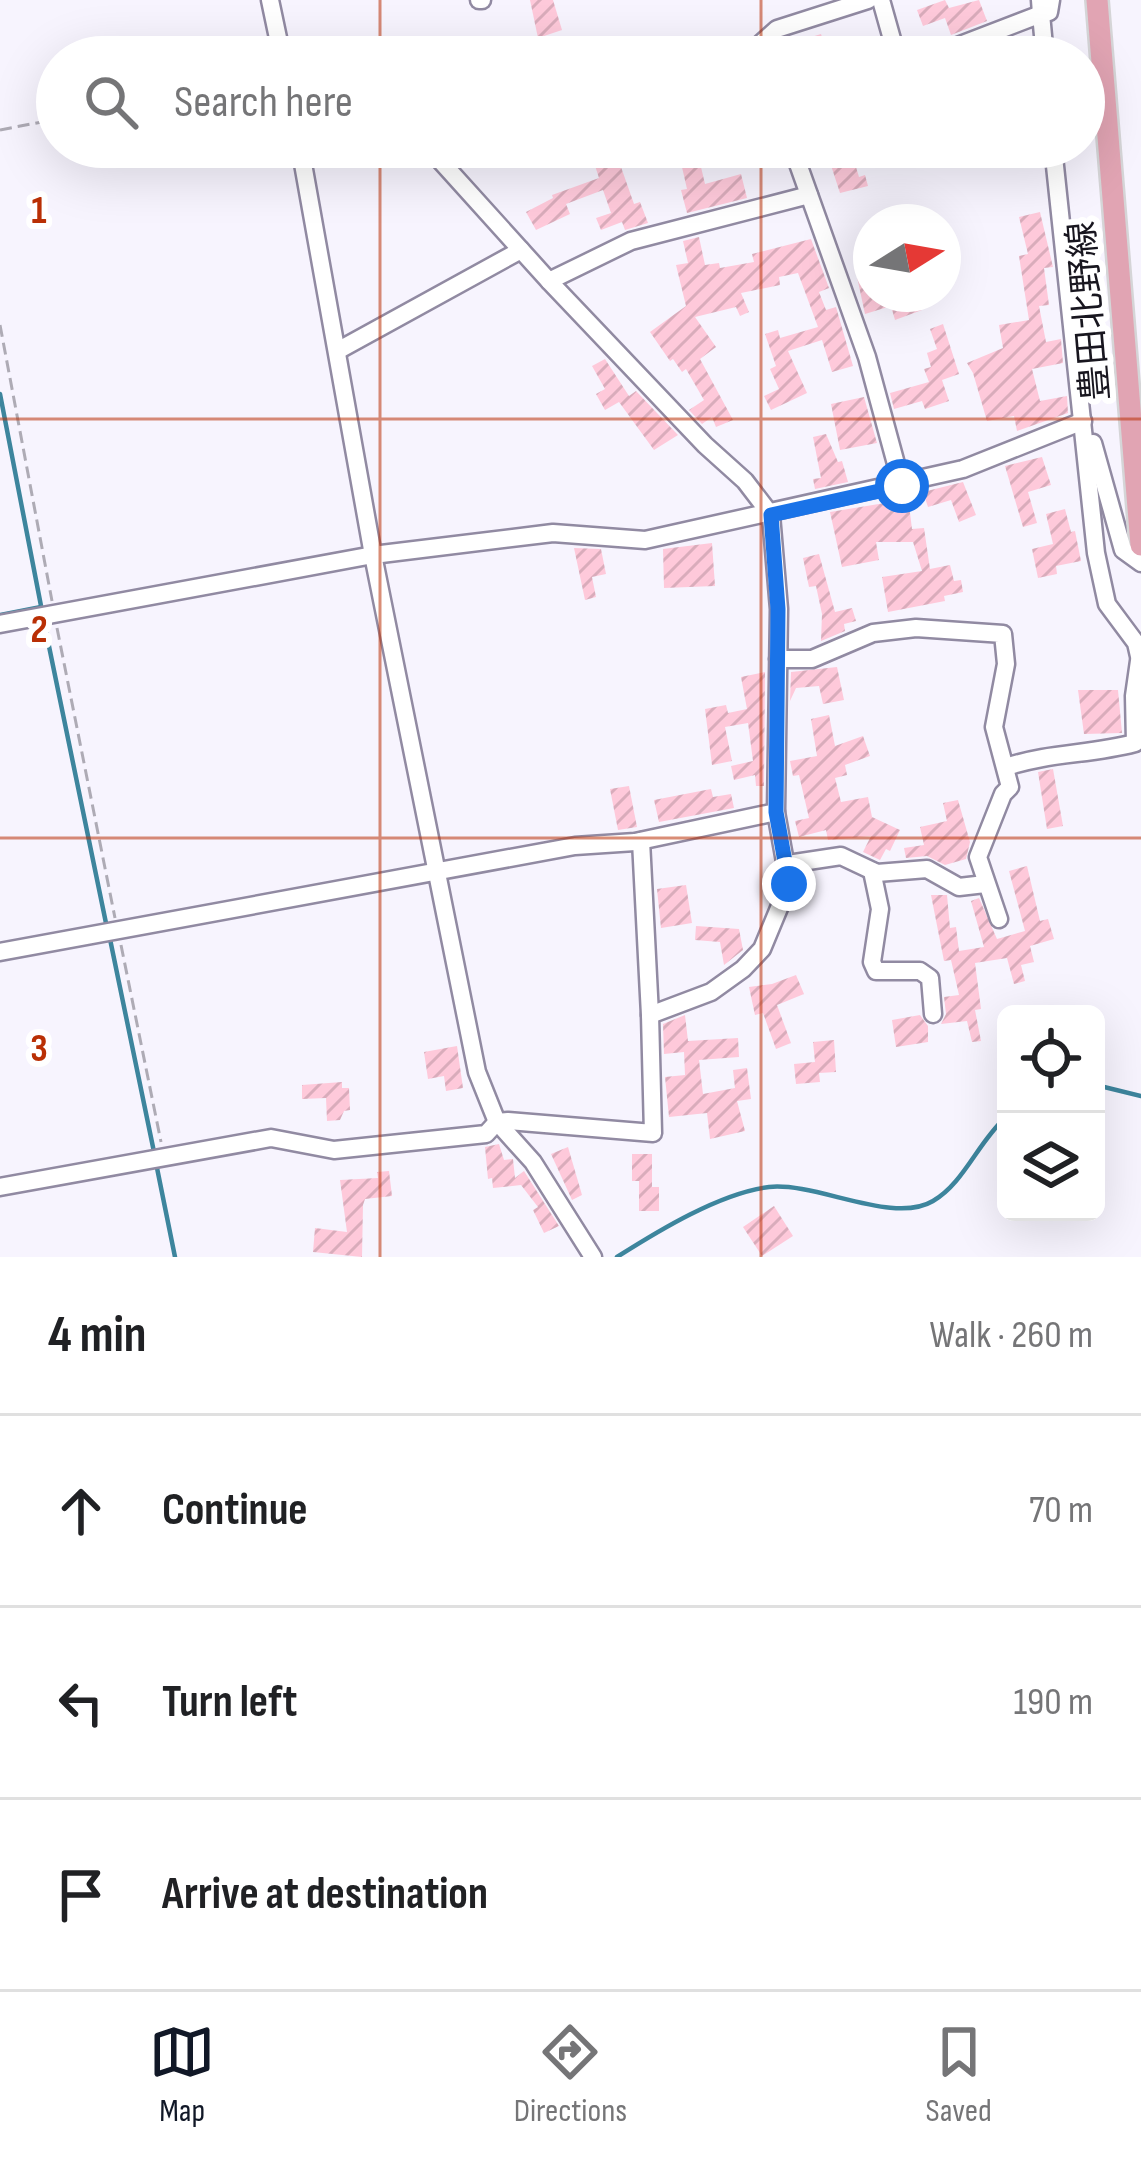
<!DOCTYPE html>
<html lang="en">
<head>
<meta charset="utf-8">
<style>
	body { margin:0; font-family:"Sofia Sans Condensed","Noto Sans JP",sans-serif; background:#f6f6f6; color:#202124 }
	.controls { position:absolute; right:36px; bottom:36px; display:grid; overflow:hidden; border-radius:18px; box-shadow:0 12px 48px #0002 }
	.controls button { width:108px; height:108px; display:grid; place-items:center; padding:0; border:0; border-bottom:3px solid #e0e0e0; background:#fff; color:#202124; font:60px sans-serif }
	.compass { position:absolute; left:853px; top:204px; width:108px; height:108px; border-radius:50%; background:#fff; box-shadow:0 12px 48px #0002; rotate:79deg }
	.stop { position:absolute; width:36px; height:36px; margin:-27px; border:9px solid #1a73e8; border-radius:50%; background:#fff }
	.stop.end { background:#1a73e8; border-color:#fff; box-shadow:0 3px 12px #0008 }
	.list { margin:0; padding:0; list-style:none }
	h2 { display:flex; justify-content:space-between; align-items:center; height:156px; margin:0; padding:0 48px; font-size:51px }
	h2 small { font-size:39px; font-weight:400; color:#757577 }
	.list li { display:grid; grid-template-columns:78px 1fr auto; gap:36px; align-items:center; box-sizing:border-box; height:192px; padding:0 48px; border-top:3px solid #e0e0e0 }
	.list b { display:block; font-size:45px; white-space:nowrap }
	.list em { font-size:39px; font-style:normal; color:#757577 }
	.icon { flex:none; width:66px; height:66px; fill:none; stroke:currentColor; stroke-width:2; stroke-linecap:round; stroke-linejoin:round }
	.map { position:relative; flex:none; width:1141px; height:1257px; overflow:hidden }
	.search { position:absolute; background:#fff; box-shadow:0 12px 48px #0002; left:36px; right:36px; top:36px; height:132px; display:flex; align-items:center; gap:30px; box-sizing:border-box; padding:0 42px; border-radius:66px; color:#757577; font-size:45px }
	.sheet { height:732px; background:#fff }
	nav { display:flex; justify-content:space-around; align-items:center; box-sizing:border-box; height:168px; border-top:3px solid #e0e0e0; background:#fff; font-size:33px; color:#757577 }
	nav a { display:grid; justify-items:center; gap:6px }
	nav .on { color:#111827 }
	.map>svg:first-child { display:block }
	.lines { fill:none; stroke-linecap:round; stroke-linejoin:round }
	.stream { stroke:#3d859d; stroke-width:4.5 }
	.building { fill:url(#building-hatch) }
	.minor-casing { stroke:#918aa2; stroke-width:21 }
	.major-casing { stroke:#d5d5d7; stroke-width:26 }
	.path { stroke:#aeabb5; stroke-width:3; stroke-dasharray:12 6; stroke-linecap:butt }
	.minor { stroke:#fff; stroke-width:16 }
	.major { stroke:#e1a4b3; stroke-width:21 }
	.route { stroke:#1a73e8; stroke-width:15 }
	.grid { fill:none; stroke:#b92f05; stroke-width:3; stroke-opacity:0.55 }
	.labels { text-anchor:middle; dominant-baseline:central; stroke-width:12; stroke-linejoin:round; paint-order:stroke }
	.street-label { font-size:36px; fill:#18161f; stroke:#fff }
	.grid-label { font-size:39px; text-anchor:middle; font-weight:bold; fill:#b92f05; stroke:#fff; stroke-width:12; stroke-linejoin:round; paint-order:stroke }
</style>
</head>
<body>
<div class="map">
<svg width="1141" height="1257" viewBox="0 0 1141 1257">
	<defs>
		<pattern id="building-hatch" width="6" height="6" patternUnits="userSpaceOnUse" patternTransform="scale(3)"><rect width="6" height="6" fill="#fec9da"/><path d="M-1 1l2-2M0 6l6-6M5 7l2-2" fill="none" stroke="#d9acbb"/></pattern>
	</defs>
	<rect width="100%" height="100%" fill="#f7f4fe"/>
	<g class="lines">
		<g class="stream">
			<polyline points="0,394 42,611"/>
			<polyline points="0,615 41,607"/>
			<polyline points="44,622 107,928"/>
			<polyline points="110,939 154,1152"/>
			<polyline points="1096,1085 1141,1096"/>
			<polyline points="156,1163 175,1257"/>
			<path d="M 617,1257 C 658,1231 720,1193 769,1187 C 817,1182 893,1225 933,1201 C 964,1183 978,1142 1006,1117"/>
		</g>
	</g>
	<g class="building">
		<polygon points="530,0 553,0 562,30 538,38"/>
		<polygon points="945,0 949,8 979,0 987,21 951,35 945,18 923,26 917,10"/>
		<polygon points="821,34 825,47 853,44 855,57 800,57 799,51 807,50 805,39"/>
		<polygon points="589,147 671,147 621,167 634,204 640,202 648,223 625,230 622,222 601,230 596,218 611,213 603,190 566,204 570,214 536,230 526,212 553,198 552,195 599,178"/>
		<polygon points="825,147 850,147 859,177 865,175 868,186 840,193"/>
		<polygon points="697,150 705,184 741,174 747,198 687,213 681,190 687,189 679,154"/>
		<polygon points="1040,212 1053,267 1044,268 1049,305 1039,306 1046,342 1061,339 1063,363 1032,369 1040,401 1067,396 1068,413 1017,431 1014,416 987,421 973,373 967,363 1003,348 999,325 1029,320 1019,256 1028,254 1019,217"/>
		<polygon points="699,237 705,265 719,263 720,268 754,262 752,254 811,239 829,288 819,292 826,310 836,307 853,366 832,372 822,340 788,351 807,393 771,410 764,396 779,389 770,369 776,366 765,334 778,330 780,338 818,327 798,273 779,277 780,285 741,293 749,312 740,316 736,307 695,317 716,347 700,359 733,420 716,427 712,417 702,424 689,410 704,400 686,369 682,372 673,359 670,361 650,332 686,306 676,265 688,263 683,241"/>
		<polygon points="871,259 871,294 916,294 922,310 895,320 891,306 865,314 854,263"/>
		<polygon points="943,324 959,374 942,380 949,401 925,409 922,401 894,409 890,393 929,382 924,369 931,367 927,353 937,349 930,329"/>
		<polygon points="605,359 629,396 636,391 678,435 654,450 619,402 605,410 596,394 605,389 592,366"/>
		<polygon points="864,397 877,443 840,450 831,404"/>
		<polygon points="826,434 838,462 842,461 848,482 815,489 813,479 821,478 813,437"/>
		<polygon points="1042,457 1051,485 1028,492 1037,523 1023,527 1005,466"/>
		<polygon points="963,482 976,515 959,522 951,500 928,507 923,492"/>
		<polygon points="896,497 908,497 912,529 924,528 930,569 950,565 954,581 961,580 963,592 944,596 945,601 888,612 882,577 922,571 913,542 876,542 879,560 842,567 830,512 891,502 891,498"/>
		<polygon points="1065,509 1071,532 1075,531 1081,561 1056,566 1057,574 1038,578 1032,549 1053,544 1046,514"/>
		<polygon points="712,543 715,586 664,588 663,549"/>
		<polygon points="574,548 601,549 606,574 592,577 596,597 585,600"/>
		<polygon points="819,554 835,612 852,608 856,621 844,624 845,631 821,641 822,614 816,586 809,587 803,558"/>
		<polygon points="837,667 844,700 823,704 819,686 796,688 790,701 791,672"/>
		<polygon points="765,672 764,786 756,786 755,775 734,780 731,766 753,761 748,723 725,727 732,761 712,765 705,709 726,705 728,713 747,709 741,677"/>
		<polygon points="1078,690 1118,690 1122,733 1084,734"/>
		<polygon points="829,715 835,746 863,736 870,756 845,765 847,775 835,778 841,802 868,797 872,817 900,830 890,851 886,849 880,860 863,852 871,836 828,840 826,830 799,837 795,821 809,818 799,775 793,776 790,761 817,756 811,719"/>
		<polygon points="1053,769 1063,826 1047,829 1038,772"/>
		<polygon points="629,786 637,827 618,830 610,789"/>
		<polygon points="711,789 713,797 731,794 734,808 659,822 654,800"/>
		<polygon points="958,800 970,842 966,859 945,865 927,856 906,858 904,848 924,845 920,827 947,821 943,803"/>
		<polygon points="1027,866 1040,921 1048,919 1054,939 1030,946 1034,962 1021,965 1025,981 1014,984 1007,958 975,963 981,1009 975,1010 981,1041 972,1042 967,1021 941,1024 946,1014 944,997 959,995 951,960 944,961 931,895 947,895 950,928 956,927 959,951 984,947 971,901 979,898 997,939 1025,931 1009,871"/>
		<polygon points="686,885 692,923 661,928 657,889"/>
		<polygon points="696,926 739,929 743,950 724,965 720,942 695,940"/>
		<polygon points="796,975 804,994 777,1005 791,1043 776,1049 763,1013 755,1015 749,987 772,984"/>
		<polygon points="685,1015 688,1041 738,1038 739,1057 699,1060 703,1094 735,1088 733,1070 747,1068 751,1099 737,1101 745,1131 710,1139 707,1113 669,1117 665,1077 685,1075 684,1052 664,1054 663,1024"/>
		<polygon points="920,1015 928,1026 928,1042 896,1047 892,1020"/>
		<polygon points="834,1040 836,1072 819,1073 820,1082 796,1084 794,1064 815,1062 813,1042"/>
		<polygon points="457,1046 463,1088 446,1091 444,1076 428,1079 424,1052"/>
		<polygon points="342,1082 342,1088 349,1088 350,1110 344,1111 340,1120 327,1121 326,1098 302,1099 302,1085"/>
		<polygon points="499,1144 504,1160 513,1159 515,1178 524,1171 559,1226 544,1233 533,1210 538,1207 521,1185 493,1188 492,1178 488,1179 485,1147"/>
		<polygon points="568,1147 582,1195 572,1200 551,1154"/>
		<polygon points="632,1154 652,1154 652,1187 659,1187 659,1211 639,1211 639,1181 632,1181"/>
		<polygon points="389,1171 392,1196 365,1199 363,1205 362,1257 313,1252 315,1228 347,1232 340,1180 378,1178 377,1172"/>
		<polygon points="774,1206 793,1236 762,1256 743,1227"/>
	</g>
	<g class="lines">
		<defs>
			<g id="minor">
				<polyline points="270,0 282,57"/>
				<polyline points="479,0 482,0"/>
				<polyline points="881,0 897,57"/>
				<polyline points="1040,0 1041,14 1049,12 1051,0"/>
				<polyline points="762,57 758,46 777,29 868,0"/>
				<polyline points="929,57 1041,14 1045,57"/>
				<polyline points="300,147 373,555 477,1072 497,1122 533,1162 593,1257"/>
				<polyline points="792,147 867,357 902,486"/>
				<polyline points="1053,147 1096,553 1107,604 1136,643 1141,665"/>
				<polyline points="549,281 631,241 809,195"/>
				<polyline points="339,350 521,250"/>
				<polyline points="1093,443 1123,550 1141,563"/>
				<polyline points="0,624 373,555 553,533 645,540 963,469 1083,421"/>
				<polyline points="778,659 812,659 873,633 916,628 1003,634 1006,664 994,727 1010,787 1003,794 978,857 999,919"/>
				<path d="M 1006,767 C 1051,752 1090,755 1135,743 L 1134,696 L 1139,661"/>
				<polyline points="641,841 650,1015"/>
				<polyline points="788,864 841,856 877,873 927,869 959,887 985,884"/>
				<polyline points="872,871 880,909 872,962 876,971 920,971 930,978 933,1014"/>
				<polyline points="0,952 575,846 635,842 776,812"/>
				<polyline points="0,1187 271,1138 334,1150 486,1134 497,1122 508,1121 653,1133 650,1015 711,992 743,969 762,949 789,884 776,812 779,609 771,515 745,481 705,445 549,281 428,147"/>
			</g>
			<polyline id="major" points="1097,0 1141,545"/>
		</defs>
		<use href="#minor" class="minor-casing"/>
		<use href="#major" class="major-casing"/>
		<g class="path">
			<polyline points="0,130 57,119"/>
			<polyline points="0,325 52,601"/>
			<polyline points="57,628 115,918"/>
			<polyline points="121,945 161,1142"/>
		</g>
		<use href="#minor" class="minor"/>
		<use href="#major" class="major"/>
	</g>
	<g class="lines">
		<polyline class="route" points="789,884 776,812 778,609 771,515 902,486"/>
	</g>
	<path class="grid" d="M 380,0 L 380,57M 761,0 L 761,57M 380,147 L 380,1257M 761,147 L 761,1257M 0,419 L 1141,419M 0,838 L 1141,838"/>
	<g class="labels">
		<g class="street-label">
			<text transform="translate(1090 311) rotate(-95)">豊田北野線</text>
		</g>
	</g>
	<g class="grid-label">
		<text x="39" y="223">1</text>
		<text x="39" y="642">2</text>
		<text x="39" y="1061">3</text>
	</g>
</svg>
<div class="controls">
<button><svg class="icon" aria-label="locate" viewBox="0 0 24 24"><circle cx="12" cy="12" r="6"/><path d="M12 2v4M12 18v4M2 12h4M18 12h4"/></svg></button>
<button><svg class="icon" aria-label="layers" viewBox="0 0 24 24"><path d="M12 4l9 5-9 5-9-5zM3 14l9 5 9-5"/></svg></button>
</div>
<svg class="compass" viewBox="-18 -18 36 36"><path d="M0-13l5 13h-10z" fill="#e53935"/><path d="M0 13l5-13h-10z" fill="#757577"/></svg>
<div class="stop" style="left:902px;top:486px"></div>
<div class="stop end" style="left:789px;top:884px"></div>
<div class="search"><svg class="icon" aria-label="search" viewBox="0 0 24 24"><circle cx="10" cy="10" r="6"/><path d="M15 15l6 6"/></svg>Search here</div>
</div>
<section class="sheet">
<h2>4 min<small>Walk · 260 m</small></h2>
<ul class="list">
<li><svg class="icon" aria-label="ahead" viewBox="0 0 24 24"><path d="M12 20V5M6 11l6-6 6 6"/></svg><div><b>Continue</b></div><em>70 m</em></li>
<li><svg class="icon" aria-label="left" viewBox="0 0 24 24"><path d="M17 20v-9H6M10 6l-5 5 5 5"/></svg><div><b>Turn left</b></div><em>190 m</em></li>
<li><svg class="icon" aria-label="arrive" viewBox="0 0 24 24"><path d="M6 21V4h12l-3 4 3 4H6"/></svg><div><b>Arrive at destination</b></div></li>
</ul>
</section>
<nav>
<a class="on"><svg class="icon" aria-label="map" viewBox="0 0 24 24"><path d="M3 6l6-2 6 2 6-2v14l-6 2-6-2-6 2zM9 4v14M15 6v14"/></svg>Map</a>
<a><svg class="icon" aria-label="directions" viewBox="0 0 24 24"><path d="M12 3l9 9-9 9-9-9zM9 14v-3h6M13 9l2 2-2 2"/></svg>Directions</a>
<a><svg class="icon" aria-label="saved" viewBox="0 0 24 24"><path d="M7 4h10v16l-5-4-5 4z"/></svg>Saved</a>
</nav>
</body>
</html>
